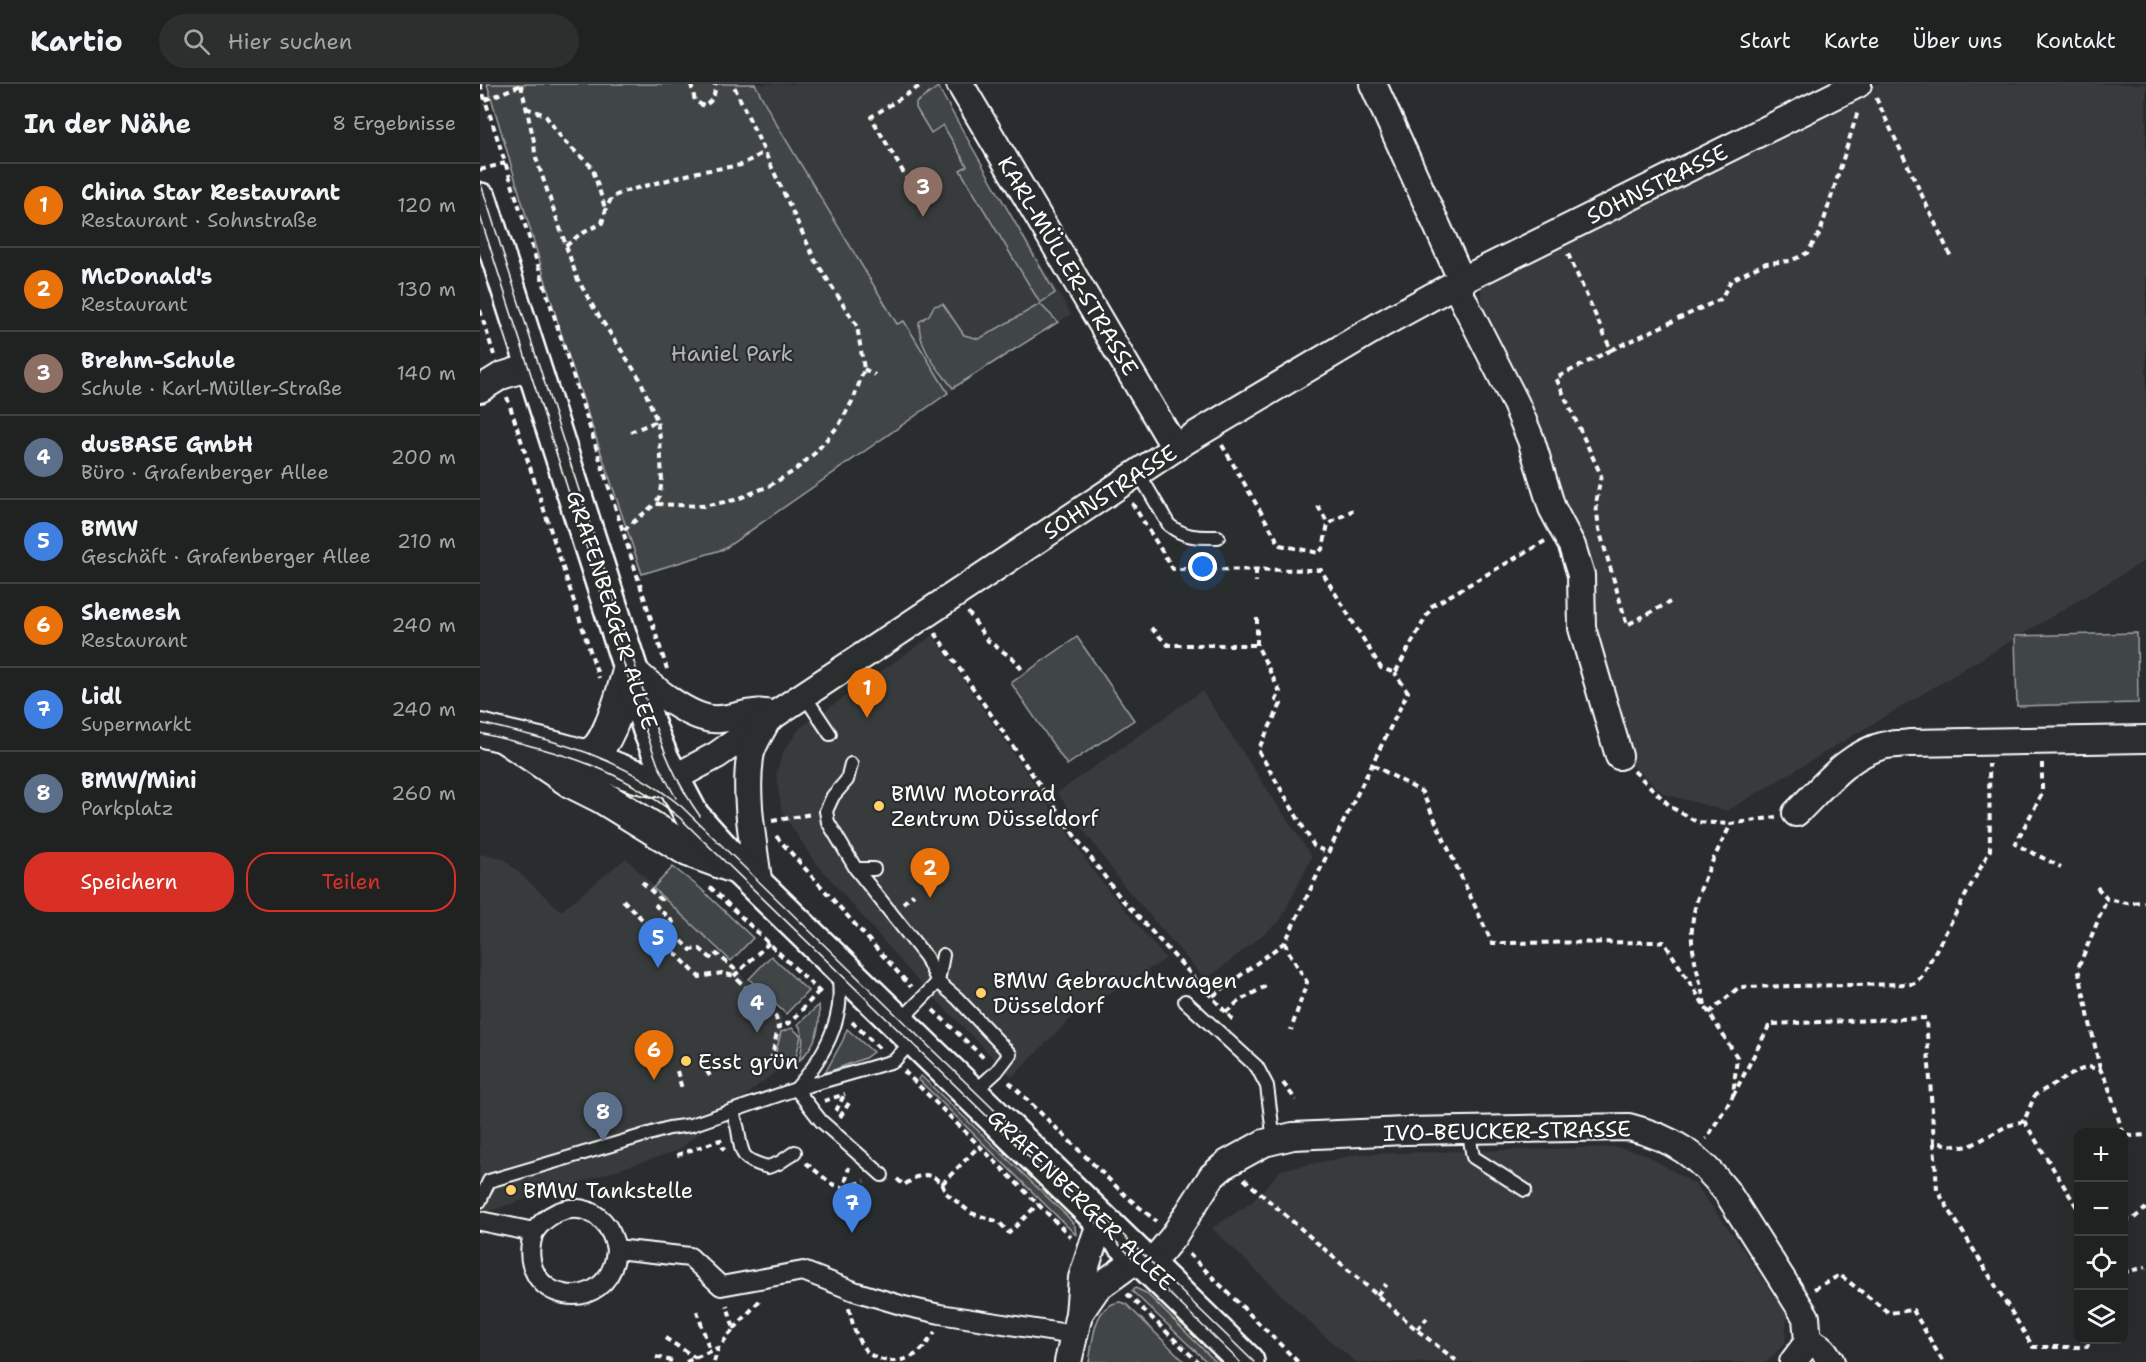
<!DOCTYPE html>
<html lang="de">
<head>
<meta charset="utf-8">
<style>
	body { margin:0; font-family:"Shantell Sans",sans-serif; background:#2d2f2f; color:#f1f3f6 }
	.controls { position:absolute; right:18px; bottom:18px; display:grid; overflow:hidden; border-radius:12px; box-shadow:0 6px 24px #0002 }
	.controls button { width:54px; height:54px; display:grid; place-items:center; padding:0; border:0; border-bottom:2px solid #3d3f40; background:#202222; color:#f1f3f6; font:30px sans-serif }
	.you { position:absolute; left:723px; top:483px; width:21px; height:21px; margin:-15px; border:4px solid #fff; border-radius:50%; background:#1a73e8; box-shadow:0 0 0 9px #1a73e833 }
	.badge { display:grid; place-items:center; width:39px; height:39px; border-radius:50%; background:#d93025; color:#fff; font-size:20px; font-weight:700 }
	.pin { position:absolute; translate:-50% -50px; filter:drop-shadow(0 2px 3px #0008) }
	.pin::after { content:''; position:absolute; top:32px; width:21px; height:18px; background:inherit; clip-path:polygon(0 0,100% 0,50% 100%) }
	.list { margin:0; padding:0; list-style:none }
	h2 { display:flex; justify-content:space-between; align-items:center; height:78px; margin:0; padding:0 24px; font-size:26px }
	h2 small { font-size:20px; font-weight:400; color:#a2a4a5 }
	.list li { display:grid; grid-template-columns:39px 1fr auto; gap:18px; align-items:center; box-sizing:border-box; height:84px; padding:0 24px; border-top:2px solid #3d3f40 }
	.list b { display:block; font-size:22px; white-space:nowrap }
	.list p { margin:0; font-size:20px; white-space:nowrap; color:#a2a4a5 }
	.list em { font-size:20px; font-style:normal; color:#a2a4a5 }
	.actions { display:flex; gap:12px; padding:18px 24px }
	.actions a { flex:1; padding:14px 0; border:2px solid #d93025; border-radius:24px; text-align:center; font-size:21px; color:#d93025 }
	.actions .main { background:#d93025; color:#fff }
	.icon { flex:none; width:33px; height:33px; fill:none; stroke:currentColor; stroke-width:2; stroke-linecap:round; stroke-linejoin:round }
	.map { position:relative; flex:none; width:1666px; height:1278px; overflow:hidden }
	header { display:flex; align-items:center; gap:36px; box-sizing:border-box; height:84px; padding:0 30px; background:#202222; border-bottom:2px solid #3d3f40 }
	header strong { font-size:28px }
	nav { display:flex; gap:33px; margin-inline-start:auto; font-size:21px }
	.search { width:420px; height:54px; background:#2d2f2f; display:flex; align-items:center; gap:15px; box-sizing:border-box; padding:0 21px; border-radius:33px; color:#a2a4a5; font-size:22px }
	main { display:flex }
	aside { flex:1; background:#202222 }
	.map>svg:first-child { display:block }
	.built { fill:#373a3b }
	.green { fill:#414445; stroke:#a0a2a2; stroke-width:1.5 }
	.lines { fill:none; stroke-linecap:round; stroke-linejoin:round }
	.service-casing { stroke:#fff; stroke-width:16 }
	.pedestrian-casing { stroke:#fff; stroke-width:22 }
	.minor-casing { stroke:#fff; stroke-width:30 }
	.tertiary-casing { stroke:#fff; stroke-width:36 }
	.secondary-casing { stroke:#fff; stroke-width:38 }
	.path { stroke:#fff; stroke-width:4; stroke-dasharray:6 4.5; stroke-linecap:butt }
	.service { stroke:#2a2d2e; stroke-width:12 }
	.pedestrian { stroke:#2a2d2e; stroke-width:18 }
	.minor { stroke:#2a2d2e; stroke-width:26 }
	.tertiary { stroke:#2a2d2e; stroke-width:32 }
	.secondary { stroke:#2a2d2e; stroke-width:33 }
	.tram { stroke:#fff; stroke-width:1.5 }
	.poi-dot { fill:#ffd166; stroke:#2a2d2e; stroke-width:2 }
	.labels { text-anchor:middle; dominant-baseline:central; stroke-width:4.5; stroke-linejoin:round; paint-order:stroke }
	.street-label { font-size:22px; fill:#fff; stroke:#2a2d2e }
	.park-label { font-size:22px; fill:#b3b4b5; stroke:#2a2d2e }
	.poi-label { font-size:22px; fill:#fff; stroke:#2a2d2e; text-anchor:start }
</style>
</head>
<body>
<header>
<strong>Kartio</strong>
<div class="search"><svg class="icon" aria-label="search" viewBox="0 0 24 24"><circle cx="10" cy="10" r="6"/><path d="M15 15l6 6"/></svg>Hier suchen</div>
<nav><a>Start</a><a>Karte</a><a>Über uns</a><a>Kontakt</a></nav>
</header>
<main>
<aside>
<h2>In der Nähe<small>8 Ergebnisse</small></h2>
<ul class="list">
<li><span class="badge" style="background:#e8710a">1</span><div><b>China Star Restaurant</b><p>Restaurant · Sohnstraße</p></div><em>120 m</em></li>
<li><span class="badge" style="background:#e8710a">2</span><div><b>McDonald's</b><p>Restaurant</p></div><em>130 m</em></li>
<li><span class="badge" style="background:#8d6e63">3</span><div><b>Brehm-Schule</b><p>Schule · Karl-Müller-Straße</p></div><em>140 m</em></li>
<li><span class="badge" style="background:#5c6f8a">4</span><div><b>dusBASE GmbH</b><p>Büro · Grafenberger Allee</p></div><em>200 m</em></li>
<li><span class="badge" style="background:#3f7fe0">5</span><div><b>BMW</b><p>Geschäft · Grafenberger Allee</p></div><em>210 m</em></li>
<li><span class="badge" style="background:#e8710a">6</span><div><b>Shemesh</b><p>Restaurant</p></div><em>240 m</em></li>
<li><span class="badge" style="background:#3f7fe0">7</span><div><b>Lidl</b><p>Supermarkt</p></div><em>240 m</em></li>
<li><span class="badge" style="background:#5c6f8a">8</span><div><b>BMW/Mini</b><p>Parkplatz</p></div><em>260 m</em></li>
</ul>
<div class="actions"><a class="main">Speichern</a><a>Teilen</a></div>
</aside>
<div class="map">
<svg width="1666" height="1278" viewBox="0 0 1666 1278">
	<rect width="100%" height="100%" fill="#2a2d2e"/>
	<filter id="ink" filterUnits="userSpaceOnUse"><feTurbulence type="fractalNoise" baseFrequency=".0167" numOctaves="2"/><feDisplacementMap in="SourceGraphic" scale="12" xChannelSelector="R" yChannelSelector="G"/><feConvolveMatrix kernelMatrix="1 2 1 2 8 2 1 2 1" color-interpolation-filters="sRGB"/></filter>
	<g filter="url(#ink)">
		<g class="built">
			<polygon points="275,0 455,0 591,230 468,309 424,237 417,241 294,36"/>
			<polygon points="1396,0 1666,0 1666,476 1247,727 1184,710 1146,676 1080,432 1002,224 1001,195"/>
			<polygon points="453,551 617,792 686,875 595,930 532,993 437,896 332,774 302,728 296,690 303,668 320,644"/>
			<polygon points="722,607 832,773 800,837 726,896 644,802 577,709"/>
			<polygon points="0,770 24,775 81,827 146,774 302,933 301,948 295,972 305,980 197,1067 0,1130"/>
			<polygon points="1136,1063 1163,1069 1215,1100 1255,1153 1307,1232 1305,1259 1287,1278 876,1278 842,1250 732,1144 772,1118 801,1086 880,1070"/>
		</g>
		<g class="green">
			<polygon points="7,0 275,0 294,36 417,240 424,237 468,309 244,465 162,490 84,259"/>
			<polygon points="458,3 575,209 560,219 480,86 487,82 463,41 451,49 436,24 436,19"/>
			<path d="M 463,220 L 484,251 L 499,255 L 560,220 L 578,238 L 473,304 C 457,283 439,266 439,238 L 449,231 L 454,222 Z"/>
			<polygon points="1657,549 1658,619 1537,622 1535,552"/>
			<polygon points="597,553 654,636 587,681 531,599"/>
			<polygon points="193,783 220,804 273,854 251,877 173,804"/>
			<polygon points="291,872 328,907 306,930 269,895"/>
			<path d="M 339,921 C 341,943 336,961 319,977 C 322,963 326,952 318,940 Z"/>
			<polygon points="312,944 321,952 315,977 305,980 295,972 301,948"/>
			<polygon points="367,945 393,968 385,974 345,989 363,956"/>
			<polygon points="441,992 587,1132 595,1142 596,1151 438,995"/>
			<polygon points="655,1204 666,1209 736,1278 727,1278 652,1207"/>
			<path d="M 640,1218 L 646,1220 L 705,1278 L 609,1278 C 613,1257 613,1221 640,1218 Z"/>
		</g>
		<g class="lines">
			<defs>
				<g id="service">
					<path d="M 658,388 L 689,441 C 705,454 718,453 738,453"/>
					<polyline points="324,611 350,650"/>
					<polyline points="371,680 367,696 353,712 346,727 348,738 376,785 446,873 458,898 477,914 530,970 517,987 492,1010"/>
					<polyline points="376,785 394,785"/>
					<polyline points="705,917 777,983 787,1002 794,1057"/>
					<polyline points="420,937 458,898 463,871"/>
					<path d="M 316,1005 C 335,983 353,956 358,927 C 361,915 359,901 359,889"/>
					<polyline points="316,1005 341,1037 402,1091"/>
					<path d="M 253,1027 C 254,1033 257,1040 258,1046 C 262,1071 261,1076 288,1083 L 299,1079 L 315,1068"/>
					<polyline points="988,1045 993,1073 1045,1106"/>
					<polyline points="0,1117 9,1097 189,1044 211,1041 316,1005 414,977 434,955"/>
				</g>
				<g id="pedestrian">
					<path d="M 0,1137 L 54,1148 C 80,1112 127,1118 136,1165 L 210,1173 L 241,1202 L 323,1187 L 374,1207 L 424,1222 L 460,1230 L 594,1251"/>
					<path d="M 54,1148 C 30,1219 132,1237 136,1165"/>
				</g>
				<g id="minor">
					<polyline points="480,0 695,364"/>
					<polyline points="893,0 982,197"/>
					<polyline points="975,200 1036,320 1051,356 1072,424 1092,462 1101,491 1102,544 1139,672"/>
					<polyline points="0,305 21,292 53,282"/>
					<path d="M 150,583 C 170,602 211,638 240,635 C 259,634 274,624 294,631"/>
					<polyline points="192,695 237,671 294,631 707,356 902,240 975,200 1378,0"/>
					<path d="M 1316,729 C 1342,704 1368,669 1406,661 C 1413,660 1422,660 1429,659 L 1666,655"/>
					<path d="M 279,803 C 274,763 264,714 270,674 C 271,662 280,650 285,640"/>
					<path d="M 669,1182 L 693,1153 L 732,1092 L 746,1080 L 784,1059 L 813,1052 L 925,1047 L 1149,1043 C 1193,1054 1219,1072 1247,1108 L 1326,1233 L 1328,1258 L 1313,1278"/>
					<polyline points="599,1230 617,1204 660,1173"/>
					<path d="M 1328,1258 C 1341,1261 1345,1267 1351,1278"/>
					<polyline points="588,1278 599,1230 602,1194 621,1136"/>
				</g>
				<g id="tertiary">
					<path d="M 0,646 C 34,655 70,661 103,672 C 128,680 166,702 192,695"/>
					<polyline points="25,653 92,698 122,713 208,766 260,785"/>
					<path d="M 102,672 C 107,671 112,670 115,667 C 130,656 145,602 150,583"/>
				</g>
				<polyline id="secondary" points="0,116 170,646 181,673 212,732 260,785 767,1278"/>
			</defs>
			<use href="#service" class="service-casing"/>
			<use href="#pedestrian" class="pedestrian-casing"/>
			<use href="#minor" class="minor-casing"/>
			<use href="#tertiary" class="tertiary-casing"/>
			<use href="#secondary" class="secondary-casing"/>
			<g class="path">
				<polyline points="0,0 187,585"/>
				<path d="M 211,0 L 215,17 L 224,22 C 234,16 235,11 235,0"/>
				<polyline points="41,1 54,57 55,71 97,194 115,226 160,295 177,337 180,354 182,397 179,413 175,420"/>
				<polyline points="1396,14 1471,173"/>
				<polyline points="5,16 41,1"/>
				<polyline points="46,24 65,31 83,56 112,83 125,124"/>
				<polyline points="0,86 25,79"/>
				<polyline points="429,98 391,33 443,0"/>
				<polyline points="86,162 99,151 122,139 126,125 132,113 146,107 218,88 261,81 284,68"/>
				<polyline points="1088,170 1131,266 1241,215 1251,196 1286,179 1310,177 1327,169 1340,149 1378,27"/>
				<polyline points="0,226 14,271"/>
				<polyline points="1131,266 1076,294 1121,391 1116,420 1119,445 1147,541 1190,518"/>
				<polyline points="384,285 395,291"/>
				<polyline points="27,313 119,594"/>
				<polyline points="150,348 177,337"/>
				<polyline points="742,361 800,461 839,469 843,464 848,440 873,426"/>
				<polyline points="652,419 693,485 841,486 901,584 915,589 952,522 1065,457"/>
				<polyline points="838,422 848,440"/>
				<polyline points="144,446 175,420 223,422 255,416 289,402 314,387 335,369 359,341 374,314 384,285 377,242 335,176 253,0"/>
				<polyline points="776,486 776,498"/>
				<polyline points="488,528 507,556 536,577 544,589"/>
				<polyline points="777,534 777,561 800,608 796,616 801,620 778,666 834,762 848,769 928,608 915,589"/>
				<polyline points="671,544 688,561 777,561"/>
				<polyline points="455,549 594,751 639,812 754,937"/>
				<polyline points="1562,679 1562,710 1535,760 1581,783"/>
				<polyline points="893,681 942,708 1012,859 1184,858 1257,973 1253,1012 1226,1055"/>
				<polyline points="1154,687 1191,723 1217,738 1251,740"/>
				<polyline points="292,737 332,730"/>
				<polyline points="296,752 431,903"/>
				<polyline points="162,798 181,816 176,822 193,838 188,843 211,866 220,865 232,875 237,870 258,888"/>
				<polyline points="230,803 344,912"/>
				<polyline points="1617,803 1627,815 1647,819 1666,818"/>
				<polyline points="143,816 219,893 242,889 254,892"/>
				<polyline points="423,819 434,810"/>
				<polyline points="805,858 807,865 827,898 811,946"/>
				<polyline points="289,859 254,892 296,933 298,944"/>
				<polyline points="733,912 805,858 848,769"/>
				<path d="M 1225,921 C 1221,900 1214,878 1212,857 C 1209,816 1234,775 1251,740 L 1296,733"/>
				<polyline points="453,926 506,976"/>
				<polyline points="746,928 759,917 786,902"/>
				<polyline points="1229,929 1259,903 1428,900 1433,900 1441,894 1510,766 1509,680"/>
				<polyline points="372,938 401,966"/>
				<polyline points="291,977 298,944 311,938 339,907"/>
				<polyline points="221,978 232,995"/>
				<polyline points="1620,985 1598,884 1627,815"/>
				<polyline points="197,987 202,1005"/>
				<polyline points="424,987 591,1153"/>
				<polyline points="529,998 647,1113 676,1137"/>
				<polyline points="803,999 816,1016"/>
				<polyline points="1253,1012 1290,940 1446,934 1454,1058 1482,1063 1490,1062 1527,1042 1544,1037 1555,1011 1595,988 1608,983 1620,985 1627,998 1642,1046 1652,1052 1666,1051"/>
				<polyline points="344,1017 365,1010"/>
				<polyline points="356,1027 364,1011"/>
				<polyline points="360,1033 369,1019"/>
				<polyline points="1544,1037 1598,1125"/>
				<polyline points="1454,1058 1457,1106 1553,1263 1607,1263 1610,1256"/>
				<polyline points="197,1071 240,1056 244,1066"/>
				<polyline points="326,1079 352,1100 364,1104 369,1083"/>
				<polyline points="417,1095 424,1101 436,1093 446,1091 454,1093 462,1100 466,1109 491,1129 519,1138 529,1149 558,1120"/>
				<polyline points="764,1095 937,1246 978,1278"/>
				<polyline points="462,1100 499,1062"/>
				<polyline points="367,1124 364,1104 385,1097"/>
				<polyline points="1644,1135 1653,1135 1666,1124"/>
				<polyline points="709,1170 818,1278"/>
				<polyline points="1644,1190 1645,1188 1666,1183"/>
				<polyline points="1334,1205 1360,1191 1409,1229 1433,1226 1463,1278"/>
				<polyline points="647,1210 718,1278"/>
				<polyline points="897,1211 906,1200"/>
				<path d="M 369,1224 C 375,1251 381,1277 414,1277 C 422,1277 434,1273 440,1267 C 446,1262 450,1254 455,1248"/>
				<polyline points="217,1227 230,1267"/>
				<polyline points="254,1245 282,1214"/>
				<polyline points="937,1245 947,1234"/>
				<polyline points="185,1254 216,1274"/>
				<polyline points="176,1273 196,1278"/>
				<polyline points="206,1278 237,1264"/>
				<polyline points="234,1278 238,1264 254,1245 247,1221"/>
			</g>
			<use href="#service" class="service"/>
			<use href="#pedestrian" class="pedestrian"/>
			<use href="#minor" class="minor"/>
			<use href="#tertiary" class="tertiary"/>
			<use href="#secondary" class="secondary"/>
			<g class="tram">
				<path d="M 0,97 L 169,625 C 182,663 196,699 220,732"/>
				<polyline points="0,132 164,642 178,681 196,714"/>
				<path d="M 0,639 C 76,657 138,671 201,722 L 774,1278"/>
				<path d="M 0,649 C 80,669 134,680 200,734 L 760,1278"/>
			</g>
		</g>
	</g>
	<g class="poi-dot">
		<circle cx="399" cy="722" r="6"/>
		<circle cx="501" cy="909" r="6"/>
		<circle cx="206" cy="977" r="6"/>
		<circle cx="31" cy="1106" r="6"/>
	</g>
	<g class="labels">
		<g class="street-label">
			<text transform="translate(1177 100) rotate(-26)">SOHNSTRASSE</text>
			<text transform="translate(588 182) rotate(59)">KARL-MÜLLER-STRASSE</text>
			<text transform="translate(630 408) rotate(-33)">SOHNSTRASSE</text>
			<text transform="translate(132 526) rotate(72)">GRAFENBERGER ALLEE</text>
			<text transform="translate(1027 1047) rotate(-1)">IVO-BEUCKER-STRASSE</text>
			<text transform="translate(601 1116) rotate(44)">GRAFENBERGER ALLEE</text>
		</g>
		<g class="park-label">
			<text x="252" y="269">Haniel Park</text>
		</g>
		<g class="poi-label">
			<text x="411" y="709">BMW Motorrad<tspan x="411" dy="25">Zentrum Düsseldorf</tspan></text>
			<text x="513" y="896">BMW Gebrauchtwagen<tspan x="513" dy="25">Düsseldorf</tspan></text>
			<text x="218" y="977">Esst grün</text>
			<text x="43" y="1106">BMW Tankstelle</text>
		</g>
	</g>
</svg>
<div class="controls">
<button>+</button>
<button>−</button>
<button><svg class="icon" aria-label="locate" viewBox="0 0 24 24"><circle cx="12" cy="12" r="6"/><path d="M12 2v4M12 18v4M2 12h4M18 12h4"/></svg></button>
<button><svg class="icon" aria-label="layers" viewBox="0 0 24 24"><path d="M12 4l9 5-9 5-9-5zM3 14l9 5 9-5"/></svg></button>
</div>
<div class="you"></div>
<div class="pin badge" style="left:387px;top:634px;background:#e8710a">1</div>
<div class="pin badge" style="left:450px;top:814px;background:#e8710a">2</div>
<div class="pin badge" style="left:443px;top:133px;background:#8d6e63">3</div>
<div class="pin badge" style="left:277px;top:949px;background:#5c6f8a">4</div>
<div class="pin badge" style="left:178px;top:884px;background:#3f7fe0">5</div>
<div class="pin badge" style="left:174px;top:996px;background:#e8710a">6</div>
<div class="pin badge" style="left:372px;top:1149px;background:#3f7fe0">7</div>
<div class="pin badge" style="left:123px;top:1058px;background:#5c6f8a">8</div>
</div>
</main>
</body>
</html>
